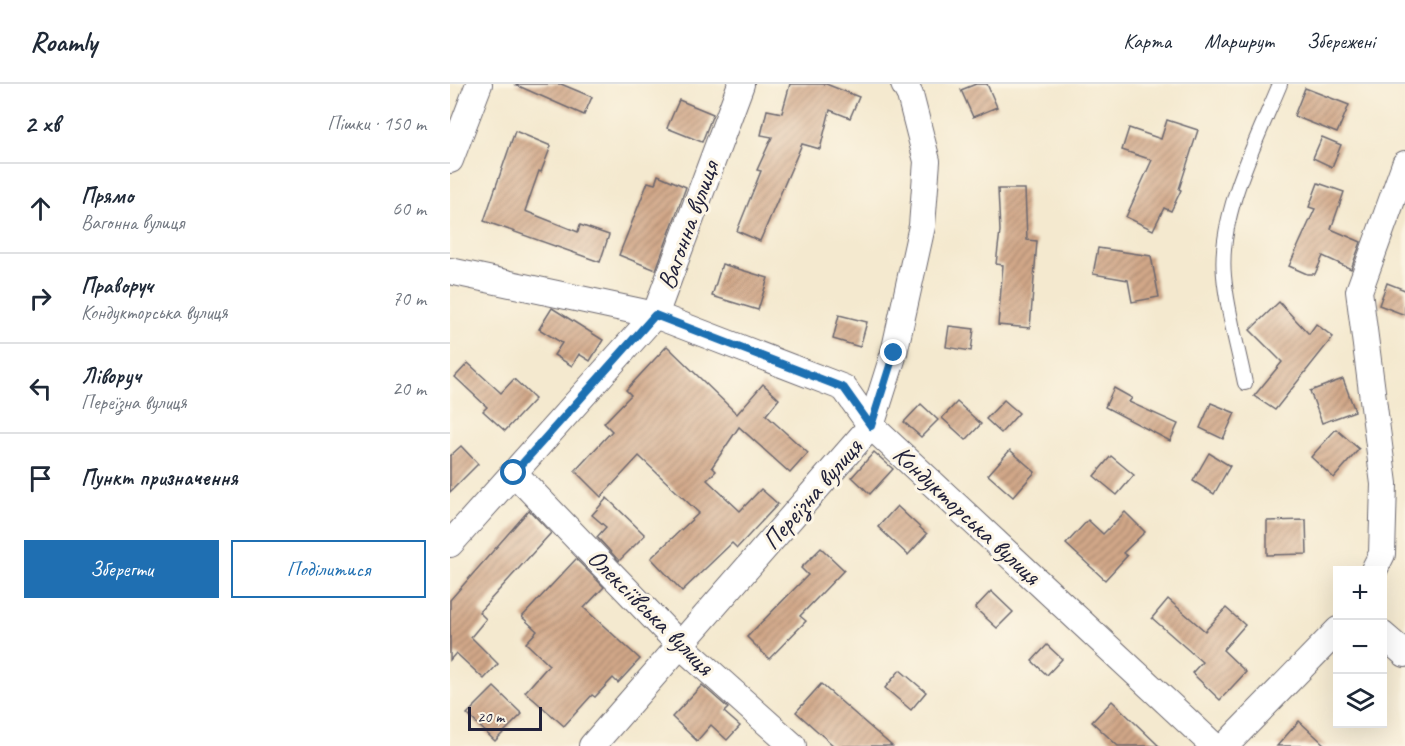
<!DOCTYPE html>
<html lang="uk">
<head>
<meta charset="utf-8">
<style>
	body { margin:0; font-family:Caveat,sans-serif; background:#f6f6f7; color:#1f2937 }
	.controls { position:absolute; right:18px; bottom:18px; display:grid; overflow:hidden; border-radius:0px; box-shadow:0 6px 24px #0002 }
	.controls button { width:54px; height:54px; display:grid; place-items:center; padding:0; border:0; border-bottom:2px solid #e0e1e3; background:#fff; color:#1f2937; font:30px sans-serif }
	.scale { position:absolute; left:18px; bottom:15px; width:74px; box-sizing:border-box; padding-left:6px; border:3px solid #22223b; border-top:0; font-size:16px; line-height:21px; white-space:nowrap; color:#22223b; -webkit-text-stroke:4px #fcf5e5; paint-order:stroke }
	.stop { position:absolute; width:18px; height:18px; margin:-14px; border:4px solid #1f6fb2; border-radius:50%; background:#fff }
	.stop.end { background:#1f6fb2; border-color:#fff; box-shadow:0 2px 6px #0008 }
	.list { margin:0; padding:0; list-style:none }
	h2 { display:flex; justify-content:space-between; align-items:center; height:78px; margin:0; padding:0 24px; font-size:26px }
	h2 small { font-size:20px; font-weight:400; color:#747a83 }
	.list li { display:grid; grid-template-columns:39px 1fr auto; gap:18px; align-items:center; box-sizing:border-box; height:90px; padding:0 24px; border-top:2px solid #e0e1e3 }
	.list b { display:block; font-size:22px; white-space:nowrap }
	.list p { margin:0; font-size:20px; white-space:nowrap; color:#747a83 }
	.list em { font-size:20px; font-style:normal; color:#747a83 }
	.actions { display:flex; gap:12px; padding:18px 24px }
	.actions a { flex:1; padding:14px 0; border:2px solid #1f6fb2; border-radius:0px; text-align:center; font-size:21px; color:#1f6fb2 }
	.actions .main { background:#1f6fb2; color:#fff }
	.icon { flex:none; width:33px; height:33px; fill:none; stroke:currentColor; stroke-width:2; stroke-linecap:round; stroke-linejoin:round }
	.map { position:relative; flex:none; width:955px; height:662px; overflow:hidden }
	header { display:flex; align-items:center; gap:36px; box-sizing:border-box; height:84px; padding:0 30px; background:#fff; border-bottom:2px solid #e0e1e3 }
	header strong { font-size:28px }
	nav { display:flex; gap:33px; margin-inline-start:auto; font-size:21px }
	main { display:flex }
	aside { flex:1; background:#fff }
	.map>svg:first-child { display:block }
	.building { fill:url(#building-hatch) }
	.lines { fill:none; stroke-linecap:round; stroke-linejoin:round }
	.service-casing { stroke:#6c686f; stroke-width:16 }
	.minor-casing { stroke:#6c686f; stroke-width:28 }
	.service { stroke:#fff; stroke-width:14 }
	.minor { stroke:#fff; stroke-width:26 }
	.route { stroke:#1f6fb2; stroke-width:8 }
	.labels { text-anchor:middle; dominant-baseline:central; stroke-width:6; stroke-linejoin:round; paint-order:stroke }
	.street-label { font-size:26px; fill:#22223b; stroke:#fcf5e5 }
</style>
</head>
<body>
<header>
<strong>Roamly</strong>
<nav><a>Карта</a><a>Маршрут</a><a>Збережені</a></nav>
</header>
<main>
<aside>
<h2>2 хв<small>Пішки · 150 m</small></h2>
<ul class="list">
<li><svg class="icon" aria-label="ahead" viewBox="0 0 24 24"><path d="M12 20V5M6 11l6-6 6 6"/></svg><div><b>Прямо</b><p>Вагонна вулиця</p></div><em>60 m</em></li>
<li><svg class="icon" aria-label="right" viewBox="0 0 24 24"><path d="M7 20v-9h11M14 6l5 5-5 5"/></svg><div><b>Праворуч</b><p>Кондукторська вулиця</p></div><em>70 m</em></li>
<li><svg class="icon" aria-label="left" viewBox="0 0 24 24"><path d="M17 20v-9H6M10 6l-5 5 5 5"/></svg><div><b>Ліворуч</b><p>Переїзна вулиця</p></div><em>20 m</em></li>
<li><svg class="icon" aria-label="arrive" viewBox="0 0 24 24"><path d="M6 21V4h12l-3 4 3 4H6"/></svg><div><b>Пункт призначення</b></div></li>
</ul>
<div class="actions"><a class="main">Зберегти</a><a>Поділитися</a></div>
</aside>
<div class="map">
<svg width="955" height="662" viewBox="0 0 955 662">
	<defs>
		<pattern id="building-hatch" width="6" height="6" patternUnits="userSpaceOnUse" patternTransform="scale(1.5)"><rect width="6" height="6" fill="#d1a788"/><path d="M-1 1l2-2M0 6l6-6M5 7l2-2" fill="none" stroke="#a98870"/></pattern>
	</defs>
	<rect width="100%" height="100%" fill="#fcf5e5"/>
	<filter id="ink" filterUnits="userSpaceOnUse"><feTurbulence type="fractalNoise" baseFrequency=".0167" numOctaves="2"/><feDisplacementMap in="SourceGraphic" scale="12" xChannelSelector="R" yChannelSelector="G"/><feConvolveMatrix kernelMatrix="1 2 1 2 8 2 1 2 1" color-interpolation-filters="sRGB"/></filter>
	<filter id="wash" filterUnits="userSpaceOnUse"><feTurbulence type="fractalNoise" baseFrequency=".008" numOctaves="4" result="noise"/><feDisplacementMap in="SourceGraphic" scale="24" xChannelSelector="R" yChannelSelector="G"/><feGaussianBlur stdDeviation="1.35" result="paint"/><feColorMatrix in="noise" values="0 0 0 0 0 0 0 0 0 0 0 0 0 0 0 0 0 1.4 0 .05"/><feComposite in="paint" operator="in"/></filter>
	<g filter="url(#wash)">
		<rect width="100%" height="100%" fill="#f4e9cf"/>
		<g id="blocks">
			<g class="building">
				<polygon points="64,0 111,0 142,13 134,31"/>
				<polygon points="340,0 376,0 409,13 400,34 380,26 370,65 352,60 310,157 287,147 311,87 307,86 322,53 311,51 317,26 332,29"/>
				<polygon points="526,0 537,0 547,23 523,33 511,6"/>
				<polygon points="855,4 899,21 887,49 844,32"/>
				<polygon points="229,16 263,30 252,58 217,44"/>
				<polygon points="717,36 748,46 729,105 731,106 721,127 714,124 703,146 676,133 702,76 672,66 679,44 711,55"/>
				<polygon points="65,47 101,62 91,88 89,87 75,127 128,148 130,141 159,151 150,178 34,137"/>
				<polygon points="872,53 891,61 882,83 863,74"/>
				<polygon points="208,91 236,103 206,186 169,171 198,98 205,100"/>
				<polygon points="868,99 894,108 881,145 911,158 901,185 873,172 865,190 857,190 839,182 865,125 859,123"/>
				<polygon points="548,105 575,105 577,156 587,157 580,244 548,241 553,181 546,180 550,147"/>
				<polygon points="648,164 701,172 709,213 682,218 678,196 643,190"/>
				<polygon points="272,180 318,194 308,226 262,212"/>
				<polygon points="937,199 955,206 955,231 929,221"/>
				<polygon points="829,218 859,250 866,240 883,253 825,326 804,312 832,278 800,246"/>
				<polygon points="102,224 153,256 140,277 129,270 122,282 104,271 112,259 89,245"/>
				<polygon points="389,231 417,238 410,263 383,255"/>
				<polygon points="499,242 524,245 521,267 496,263"/>
				<polygon points="217,262 287,330 313,300 329,315 316,331 358,369 340,389 289,343 262,383 266,387 257,396 290,427 311,405 328,420 287,464 282,459 232,507 201,474 249,429 189,372 151,413 125,387 162,347 154,339 181,311 176,306"/>
				<polygon points="18,279 51,309 64,295 85,315 55,347 33,327 37,323 5,293"/>
				<polygon points="893,295 905,327 872,339 860,307"/>
				<polygon points="664,304 682,314 679,318 728,340 720,357 655,323"/>
				<polygon points="554,316 569,329 551,349 536,335"/>
				<polygon points="507,318 531,340 516,356 492,334"/>
				<polygon points="761,319 785,329 773,355 750,344"/>
				<polygon points="471,320 488,336 471,353 454,338"/>
				<polygon points="886,345 909,365 884,394 861,373"/>
				<polygon points="11,362 28,380 0,408 0,372"/>
				<polygon points="560,366 585,388 563,413 538,391"/>
				<polygon points="424,368 443,385 420,410 402,393"/>
				<polygon points="759,369 780,382 764,410 743,397"/>
				<polygon points="661,372 684,391 667,411 644,392"/>
				<polygon points="157,414 195,451 169,477 147,453 156,443 142,431"/>
				<polygon points="447,422 477,450 458,471 428,443"/>
				<polygon points="79,426 101,449 29,528 36,535 21,553 48,580 34,595 6,569 0,576 0,516"/>
				<polygon points="675,428 695,448 673,469 677,472 655,496 616,460 638,436 653,450"/>
				<polygon points="856,436 857,470 817,471 817,437"/>
				<polygon points="371,464 394,486 350,532 356,537 319,575 297,553 358,491 351,484"/>
				<polygon points="126,475 154,503 134,524 190,575 168,599 163,594 145,613 142,611 114,642 75,608 99,581 76,559 87,547 72,533"/>
				<polygon points="541,507 563,528 547,544 525,524"/>
				<polygon points="718,515 755,547 776,524 795,541 773,566 796,588 770,616 742,589 752,578 702,534"/>
				<polygon points="597,561 612,575 597,591 582,577"/>
				<polygon points="450,586 476,608 461,626 435,604"/>
				<polygon points="371,600 442,662 384,662 346,628"/>
				<polygon points="252,601 278,624 274,628 290,642 277,656 261,641 247,657 222,633"/>
				<polygon points="44,603 72,630 45,657 17,630"/>
				<polygon points="662,617 709,662 668,662 642,638"/>
				<polygon points="849,637 876,662 827,662"/>
			</g>
		</g>
	</g>
	<g filter="url(#ink)">
		<use href="#blocks" fill-opacity="0" stroke="#6c686f" stroke-width="1.5"/>
		<g class="lines">
			<defs>
				<path id="service" d="M 795,299 C 788,264 777,227 774,192 C 768,130 807,56 830,0"/>
				<g id="minor">
					<polyline points="0,76 29,0"/>
					<polyline points="0,187 205,231 394,304 421,342 764,662"/>
					<polyline points="64,389 229,560 343,662"/>
					<polyline points="0,460 205,231 291,0"/>
					<polyline points="924,486 932,470 934,400 909,207 955,80"/>
					<polyline points="932,550 955,570"/>
					<polyline points="142,662 421,342 444,269 472,142 477,77 460,11 454,0"/>
					<polyline points="775,662 888,546"/>
				</g>
			</defs>
			<use href="#service" class="service-casing"/>
			<use href="#minor" class="minor-casing"/>
			<use href="#service" class="service"/>
			<use href="#minor" class="minor"/>
		</g>
	</g>
	<g class="lines" filter="url(#ink)">
		<polyline class="route" points="64,389 205,231 394,304 421,342 444,269"/>
	</g>
	<g class="labels">
		<g class="street-label">
			<text transform="translate(238 141) rotate(-70)">Вагонна вулиця</text>
			<text transform="translate(362 410) rotate(-49)">Переїзна вулиця</text>
			<text transform="translate(517 431) rotate(43)">Кондукторська вулиця</text>
			<text transform="translate(201 528) rotate(45)">Олексіївська вулиця</text>
		</g>
	</g>
</svg>
<div class="controls">
<button>+</button>
<button>−</button>
<button><svg class="icon" aria-label="layers" viewBox="0 0 24 24"><path d="M12 4l9 5-9 5-9-5zM3 14l9 5 9-5"/></svg></button>
</div>
<div class="scale">20 m</div>
<div class="stop" style="left:64px;top:389px"></div>
<div class="stop end" style="left:444px;top:269px"></div>
</div>
</main>
</body>
</html>
